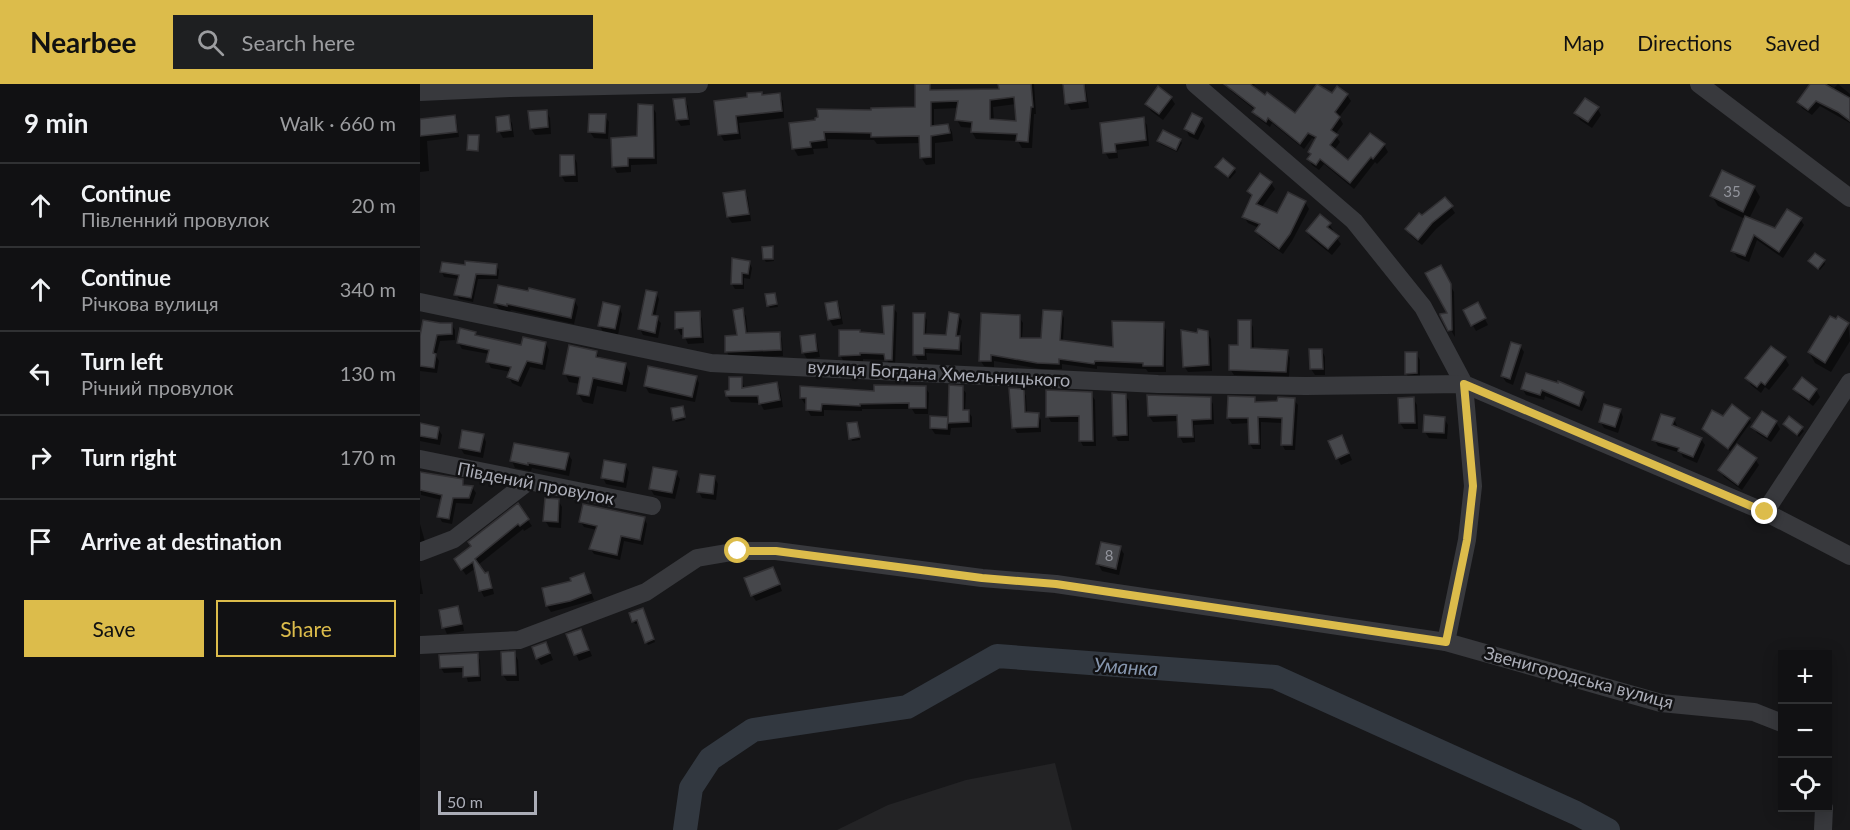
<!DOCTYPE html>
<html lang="en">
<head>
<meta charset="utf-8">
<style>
	body { margin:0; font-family:Lato,sans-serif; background:#1e1f21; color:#f1f3f6 }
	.controls { position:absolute; right:18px; bottom:18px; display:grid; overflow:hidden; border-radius:0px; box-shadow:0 3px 15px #0003 }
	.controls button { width:54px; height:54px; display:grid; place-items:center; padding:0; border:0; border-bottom:2px solid #303133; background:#111113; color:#f1f3f6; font:30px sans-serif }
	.scale { position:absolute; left:18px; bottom:15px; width:99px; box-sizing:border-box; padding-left:6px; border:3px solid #abadb7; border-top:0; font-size:16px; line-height:21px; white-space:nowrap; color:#abadb7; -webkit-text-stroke:4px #121214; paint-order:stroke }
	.stop { position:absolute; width:18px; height:18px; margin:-14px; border:4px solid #dcbc4b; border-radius:50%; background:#fff }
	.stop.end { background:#dcbc4b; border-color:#fff; box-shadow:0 2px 6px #0008 }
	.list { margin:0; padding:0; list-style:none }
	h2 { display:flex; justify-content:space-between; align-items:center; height:78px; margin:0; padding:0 24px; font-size:26px }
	h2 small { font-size:20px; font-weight:400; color:#9c9da0 }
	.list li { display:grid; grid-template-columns:39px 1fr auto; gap:18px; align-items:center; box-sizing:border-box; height:84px; padding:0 24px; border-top:2px solid #303133 }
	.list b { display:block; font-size:22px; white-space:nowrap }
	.list p { margin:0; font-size:20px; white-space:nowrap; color:#9c9da0 }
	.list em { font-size:20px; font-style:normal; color:#9c9da0 }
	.actions { display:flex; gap:12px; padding:18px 24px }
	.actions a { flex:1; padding:14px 0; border:2px solid #dcbc4b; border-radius:0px; text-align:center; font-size:21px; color:#dcbc4b }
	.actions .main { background:#dcbc4b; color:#111 }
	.icon { flex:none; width:33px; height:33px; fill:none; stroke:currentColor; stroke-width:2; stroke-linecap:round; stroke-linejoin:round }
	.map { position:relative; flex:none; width:1430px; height:746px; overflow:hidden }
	header { display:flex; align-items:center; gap:36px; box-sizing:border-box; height:84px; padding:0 30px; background:#dcbc4b; color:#111 }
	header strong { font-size:28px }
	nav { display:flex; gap:33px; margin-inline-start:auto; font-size:21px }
	.search { width:420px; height:54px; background:#1e1f21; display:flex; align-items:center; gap:15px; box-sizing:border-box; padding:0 21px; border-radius:0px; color:#9c9da0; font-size:22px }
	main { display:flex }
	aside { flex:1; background:#111113 }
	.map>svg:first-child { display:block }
	.built { fill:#232325 }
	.shadow { fill:#0007; fill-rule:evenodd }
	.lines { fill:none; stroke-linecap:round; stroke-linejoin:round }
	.river { stroke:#323840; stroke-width:24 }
	.building { fill:#46474b; stroke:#323134; stroke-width:1.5; fill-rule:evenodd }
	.minor { stroke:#38393d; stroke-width:18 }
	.route { stroke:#dcbc4b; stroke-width:8 }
	.labels { text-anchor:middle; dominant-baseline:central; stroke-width:5; stroke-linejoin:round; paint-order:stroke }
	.number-label { font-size:15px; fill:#92949c }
	.street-label { font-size:18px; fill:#abadb7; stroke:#121214 }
	.water-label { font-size:20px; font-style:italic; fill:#8696ae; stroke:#121214 }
</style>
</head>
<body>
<header>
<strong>Nearbee</strong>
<div class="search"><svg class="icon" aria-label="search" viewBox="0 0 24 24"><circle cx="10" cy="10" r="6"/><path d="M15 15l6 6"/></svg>Search here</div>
<nav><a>Map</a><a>Directions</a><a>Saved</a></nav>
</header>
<main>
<aside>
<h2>9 min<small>Walk · 660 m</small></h2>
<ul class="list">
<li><svg class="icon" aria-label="ahead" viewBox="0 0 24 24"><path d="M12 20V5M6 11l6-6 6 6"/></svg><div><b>Continue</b><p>Півленний провулок</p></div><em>20 m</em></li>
<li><svg class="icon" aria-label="ahead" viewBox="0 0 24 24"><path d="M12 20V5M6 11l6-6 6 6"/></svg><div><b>Continue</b><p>Річкова вулиця</p></div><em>340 m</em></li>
<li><svg class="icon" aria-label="left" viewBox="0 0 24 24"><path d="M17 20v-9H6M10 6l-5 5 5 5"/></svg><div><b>Turn left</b><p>Річний провулок</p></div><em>130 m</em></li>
<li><svg class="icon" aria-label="right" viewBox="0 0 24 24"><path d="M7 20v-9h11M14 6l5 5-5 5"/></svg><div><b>Turn right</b></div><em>170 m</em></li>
<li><svg class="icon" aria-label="arrive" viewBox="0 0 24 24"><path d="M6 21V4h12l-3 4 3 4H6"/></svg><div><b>Arrive at destination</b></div></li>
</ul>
<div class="actions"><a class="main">Save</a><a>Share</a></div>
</aside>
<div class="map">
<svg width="1430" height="746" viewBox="0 0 1430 746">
	<rect width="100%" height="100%" fill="#171719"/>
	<polygon class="built" points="635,679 652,746 417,746 468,721 546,696"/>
	<g class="shadow">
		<path d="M 580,0 L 614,0 L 616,30 L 614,30 L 612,64 L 602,64 L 598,57 L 556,55 L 552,48 L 553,44 L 541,43 L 537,36 L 539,24 L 514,25 L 514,43 L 528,41 L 532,48 L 533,57 L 515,59 L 515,80 L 506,81 L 501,73 L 501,59 L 457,60 L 454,56 L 407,55 L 408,64 L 393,65 L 394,70 L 378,72 L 374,65 L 371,40 L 452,27 L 496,25 L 509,1 L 512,7 L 580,6 ZM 596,20 L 598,39 L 574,37 L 573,23 Z"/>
		<polygon points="645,0 665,0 669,24 651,26 647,19"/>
		<polygon points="808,0 835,0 832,4 875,31 912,11 927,11 931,17 919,33 923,40 915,51 920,58 914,66 929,78 951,51 964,61 968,68 957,80 955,78 934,105 904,80 899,86 892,81 889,75 896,56 892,54 884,65 852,39 850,43 838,34 834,28 835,26 811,7"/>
		<polygon points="1392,0 1409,0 1414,4 1418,0 1430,10 1430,39 1400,22 1392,31 1382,24 1379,18"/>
		<polygon points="341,9 343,12 359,11 363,17 364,34 319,39 321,55 304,57 300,50 329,14"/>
		<polygon points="751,14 755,20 743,36 731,27 727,20"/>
		<polygon points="264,15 268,22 270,41 261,42 257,36 255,17"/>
		<polygon points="232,22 236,29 237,80 211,81 211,88 197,89 194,83 219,54"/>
		<polygon points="1177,24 1181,31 1172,44 1160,36 1156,29"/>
		<polygon points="126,27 130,34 131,50 115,51 111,45"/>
		<polygon points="185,32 189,38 188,55 174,54 170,48"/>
		<polygon points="34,33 37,39 39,53 7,57 9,87 0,88 0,34 3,36"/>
		<polygon points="88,33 92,39 94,53 83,54 79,47"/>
		<polygon points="723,35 727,41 729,62 697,66 698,74 689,75 685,68"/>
		<polygon points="781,35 785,42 778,56 769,52 766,45"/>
		<polygon points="760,56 762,59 757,68 740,60 739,57"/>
		<polygon points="154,73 157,79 158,98 145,98 141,91"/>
		<polygon points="797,83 814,85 816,88 810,95"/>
		<polygon points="851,99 855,105 841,124 858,131 885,118 889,125 872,157 863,170 840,153 836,147 839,144 828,139 824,133 832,114 828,107"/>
		<polygon points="1334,103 1340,113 1329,135 1355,145 1380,135 1384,141 1363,174 1337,156 1329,178 1317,173 1313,167 1325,135 1298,122 1292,112"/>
		<polygon points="325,108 328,114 331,137 312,139 308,133"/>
		<polygon points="1031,123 1035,129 1016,145 1002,161 991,152 987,145 1002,133"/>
		<polygon points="909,140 913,146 912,148 921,160 912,171 891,154 887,147"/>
		<polygon points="352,164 354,177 346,178 344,175"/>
		<polygon points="1390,177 1404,177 1405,180 1400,186"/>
		<polygon points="329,178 332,184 330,195 324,194 324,205 315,205 312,200"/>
		<polygon points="76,182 79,186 78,195 58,195 53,218 39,215 36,210 39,195 24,193 22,188 46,183"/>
		<polygon points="1020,183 1034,208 1035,253 1022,231 1029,231"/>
		<polygon points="236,209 239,215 235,233 241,239 238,254 223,251 220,245"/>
		<polygon points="355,211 358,223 350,224 348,221"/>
		<polygon points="154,216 158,223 154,240 91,226 90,228 79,225 75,219"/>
		<polygon points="417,219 420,225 423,240 413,242 409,235"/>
		<polygon points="1057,220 1068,241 1056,247 1045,227"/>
		<polygon points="199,223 202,230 198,251 183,248 180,242"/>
		<polygon points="473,223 477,229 475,282 470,282 467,276 443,275 443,278 424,278 420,271 440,250 465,251"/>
		<polygon points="322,226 326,232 328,250 359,249 362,255 363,272 310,274 307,268 306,253 319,253"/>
		<polygon points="279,228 282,235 284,259 268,260 264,251 261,251 257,244"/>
		<polygon points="641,228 644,234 643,258 694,265 743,240 746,246 746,288 728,288 726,285 677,282 677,285 642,280 642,285 621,285 574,277 574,283 564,282 560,276 599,233 603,239 602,255 623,255"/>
		<polygon points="504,231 507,236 506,251 527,253 538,231 542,237 539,253 542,259 542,271 506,269 507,276 498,276 495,271"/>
		<polygon points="830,237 833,243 834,266 867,268 870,274 869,293 814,291 810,285"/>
		<polygon points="31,240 35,246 35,256 20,257 16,272 19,277 17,289 0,287 0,257"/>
		<polygon points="1428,240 1430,257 1411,288 1395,279 1389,268"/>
		<polygon points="787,248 791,255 792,287 768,288 764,282"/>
		<polygon points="55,249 57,252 102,262 126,260 129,266 125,286 110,283 101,303 92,299 89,293 91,288 71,284 68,278 69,270 42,265 38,258"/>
		<polygon points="394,251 397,258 400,273 387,275 383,268"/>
		<polygon points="1100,262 1104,268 1093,301 1086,298 1082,292"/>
		<polygon points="902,267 905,273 905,291 895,291 891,285"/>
		<polygon points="176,268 180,275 205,280 210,289 206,308 177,302 173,320 163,318 158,309 160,300 149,298 145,289"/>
		<polygon points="996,269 1000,276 1000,295 990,296 986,289"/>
		<polygon points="1365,274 1369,281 1349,306 1345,303 1341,309 1331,301 1327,294"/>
		<polygon points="276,293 279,299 275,318 229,309 225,302"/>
		<polygon points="321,294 325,305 356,300 360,306 363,323 344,326 340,319 311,318 307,312"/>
		<polygon points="1138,301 1163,310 1167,316 1162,327 1125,312 1124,316 1106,311 1102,304"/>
		<polygon points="505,303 509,309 508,330 495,330 492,325 442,325 442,327 404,326 404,332 391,332 387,325 387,320 385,320 381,314"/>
		<polygon points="530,303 542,304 546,309 545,327 548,327 552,333 552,343 531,344 530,351 515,350 511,344 527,335 530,339"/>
		<polygon points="1375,305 1396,306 1400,313 1393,322 1379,311"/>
		<polygon points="603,306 606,312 607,330 618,331 621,336 621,348 597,349 594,343"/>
		<polygon points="671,310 675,316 676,362 663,362 660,356 660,338 631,338 628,332"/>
		<polygon points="694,311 705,311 709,317 709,357 698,357 695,352"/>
		<polygon points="790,314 793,320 794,340 774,341 775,358 763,359 760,353 759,337 733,338 729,332"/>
		<polygon points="834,314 837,319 874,316 878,321 875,366 865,366 862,360 863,339 841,338 841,365 833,365 830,360 829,339 812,340 808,334"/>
		<polygon points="993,314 997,321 998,345 984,345 980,339"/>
		<polygon points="262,324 265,336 256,338 254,335"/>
		<polygon points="1200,326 1203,333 1198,349 1184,344 1180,337"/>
		<polygon points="1024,334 1028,341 1027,355 1009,354 1005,348"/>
		<polygon points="1304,334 1329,335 1331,338 1310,367 1284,345"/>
		<polygon points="1369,334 1384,347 1379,353 1365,340"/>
		<polygon points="1254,335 1257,342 1257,344 1281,355 1285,361 1277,379 1263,373 1261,369 1238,362 1234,355"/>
		<polygon points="1356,338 1360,345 1351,358 1337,349 1333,343"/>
		<polygon points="0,341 18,345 22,351 20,361 0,357"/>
		<polygon points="438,342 440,356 432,357 431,354"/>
		<polygon points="63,351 66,358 63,374 44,370 40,363"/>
		<polygon points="910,358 925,360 932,376 921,381"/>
		<polygon points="148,370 152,376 149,392 112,384 111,387 95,384 92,377"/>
		<polygon points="1335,375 1339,381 1322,406 1304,393 1300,387"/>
		<polygon points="205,381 209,388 206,404 186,400 183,394"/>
		<polygon points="256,389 260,395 255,415 234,411 230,404"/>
		<polygon points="0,394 42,397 46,403 52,403 56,409 52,420 36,419 32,440 22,438 19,432 22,416 1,411"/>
		<polygon points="295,394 298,400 296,416 282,414 279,408"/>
		<polygon points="138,416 142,423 141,444 129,443 125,436"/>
		<polygon points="98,422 112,442 104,447 103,445 58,481 71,496 74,510 64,513 61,507 56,484 46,491 39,481"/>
		<polygon points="224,434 227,440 223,461 204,457 200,476 174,470 170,464 177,446 164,443 160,437"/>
		<polygon points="0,440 6,461 0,463"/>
		<polygon points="700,464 704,470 699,491 682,487 678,480"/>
		<polygon points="356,491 362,507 336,517 332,511"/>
		<polygon points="0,493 3,510 0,510"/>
		<polygon points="167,497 174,516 131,528 127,522"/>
		<polygon points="37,524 41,530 44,547 27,550 24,543"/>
		<polygon points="223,528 235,558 228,561 219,539 215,540 211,530"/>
		<polygon points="161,546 172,572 159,577 148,551"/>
		<polygon points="129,566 133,576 121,581 117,574"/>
		<polygon points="94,569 98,576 99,597 87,597 83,591"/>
		<polygon points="57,571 60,576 61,597 48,598 45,588 24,589 21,584 21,573"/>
	</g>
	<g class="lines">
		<polyline class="river" points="265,746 271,704 290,675 333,646 487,623 577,572 855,593 1156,729 1188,746"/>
	</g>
	<g class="building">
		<path d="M 495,0 L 510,0 L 510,6 L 579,5 L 578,0 L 611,0 L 613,23 L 611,23 L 608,58 L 596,57 L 597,50 L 551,48 L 552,38 L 535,36 L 538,17 L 511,18 L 511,42 L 528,40 L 530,49 L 511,52 L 511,73 L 500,74 L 499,52 L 451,53 L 451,49 L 404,48 L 405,56 L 390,58 L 391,63 L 372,65 L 369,39 L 395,36 L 395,34 L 398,33 L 397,25 L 451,26 L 451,24 L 495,23 ZM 594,13 L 596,37 L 570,35 L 570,16 Z"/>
		<polygon points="643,0 664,0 666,17 645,20"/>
		<polygon points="804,0 830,0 845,11 847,8 875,29 897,0 912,9 917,2 928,10 915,28 920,33 911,46 918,51 910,61 928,76 950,49 965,60 953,75 951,73 930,99 900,75 896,81 887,75 891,70 888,68 896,53 888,49 880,60 848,34 846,38 832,28 835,24"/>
		<polygon points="1390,0 1405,0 1430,14 1430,37 1418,28 1396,17 1388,26 1377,18"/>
		<polygon points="738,2 752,13 739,30 725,20"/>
		<polygon points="342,8 342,11 360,9 362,27 316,32 318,49 298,51 294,17 327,13 327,9"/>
		<polygon points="265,14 268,35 256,36 253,15"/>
		<polygon points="1165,14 1179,23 1168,38 1154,29"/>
		<polygon points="218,20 233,21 234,74 208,74 208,82 192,83 191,54 217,52"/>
		<polygon points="127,26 128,43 110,45 108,27"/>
		<polygon points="772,29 782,34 774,50 764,45"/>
		<polygon points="169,30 186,30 185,49 168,48"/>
		<polygon points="35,31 37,48 0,52 0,35"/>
		<polygon points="89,31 91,46 77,48 76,33"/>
		<polygon points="724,33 726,56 695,60 696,68 683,69 680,39"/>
		<polygon points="743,46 761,55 756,66 737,57"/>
		<polygon points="48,51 59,51 58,67 47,66"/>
		<polygon points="140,71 154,71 155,91 140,92"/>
		<polygon points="803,74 815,84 808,93 795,83"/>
		<polygon points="1302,86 1335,102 1323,128 1290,112"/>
		<polygon points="840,89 852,98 836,120 857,129 868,108 886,117 870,150 859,165 835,147 840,140 822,133 832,111 827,107"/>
		<polygon points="325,106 329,130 307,133 303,109"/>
		<polygon points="1025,113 1033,122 1012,139 998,156 985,145 999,129 1002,131"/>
		<polygon points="1367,125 1382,134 1359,168 1334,151 1325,172 1311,167 1325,132 1355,144"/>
		<polygon points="900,130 911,139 907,143 919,152 908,165 886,147"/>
		<polygon points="353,162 353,175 343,175 342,163"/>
		<polygon points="1395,169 1405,176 1398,185 1388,177"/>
		<polygon points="312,174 330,177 328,190 322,189 322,200 311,200"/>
		<polygon points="45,177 77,180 76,191 56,190 51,214 34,211 39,191 20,188 22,178 45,181"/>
		<polygon points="1021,181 1031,200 1032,246 1028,247 1020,231 1020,230 1027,229 1005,189"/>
		<polygon points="78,201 108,207 109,204 155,215 151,234 87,220 87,222 74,219"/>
		<polygon points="226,206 237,208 232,231 238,232 235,249 218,245"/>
		<polygon points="355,209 357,220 347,222 345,210"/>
		<polygon points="417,217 420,234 408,236 405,219"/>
		<polygon points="183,218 200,222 195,245 178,242"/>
		<polygon points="1058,218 1066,234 1051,242 1043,226"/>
		<polygon points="474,221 472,276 465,276 464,270 440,269 440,271 419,272 419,246 440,246 440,248 464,250 462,222"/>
		<polygon points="323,224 326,249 360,248 361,266 305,268 305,252 317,251 313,226"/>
		<polygon points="623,226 642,227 640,256 693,263 692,237 744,238 743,282 723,282 723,279 675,277 674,280 639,275 639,280 617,279 571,271 571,277 559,277 561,229 600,231 600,254 621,254"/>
		<polygon points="280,227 281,253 263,254 263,244 255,245 255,228"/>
		<polygon points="529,228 539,230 536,252 540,252 539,266 504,264 504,271 493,271 493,229 505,229 504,250 526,251"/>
		<polygon points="1410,232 1416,235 1418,232 1429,239 1405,279 1388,268"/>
		<polygon points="3,236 20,239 32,239 32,250 17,251 13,269 16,270 14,284 0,282 0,252"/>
		<polygon points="818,236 831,236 831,264 868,266 866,288 809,286 809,261 818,261"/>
		<polygon points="40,244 56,248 55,251 101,261 103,253 126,258 122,280 107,277 98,297 87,293 91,283 66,278 69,266 37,259"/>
		<polygon points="778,245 788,247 789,281 763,283 761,246 777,249"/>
		<polygon points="395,250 397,267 382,269 380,252"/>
		<polygon points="1091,258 1101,261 1090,295 1081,292"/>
		<polygon points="149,261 177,267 176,273 206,279 202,300 173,294 169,312 157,310 160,293 143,290"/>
		<polygon points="1351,262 1366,273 1345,301 1341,298 1337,303 1325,294"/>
		<polygon points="889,265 902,265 903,285 890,285"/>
		<polygon points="985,268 997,268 997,289 985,290"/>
		<polygon points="228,282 277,292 272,313 224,302"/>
		<polygon points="1106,289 1138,299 1138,297 1164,308 1159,322 1122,306 1120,311 1101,305"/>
		<polygon points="309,293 322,293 322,304 357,298 360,316 339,320 338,312 306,312 305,307 309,306"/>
		<polygon points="1382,293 1397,305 1389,316 1373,305"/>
		<polygon points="454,301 506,302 506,324 489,324 489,319 440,320 440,322 402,320 401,327 386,326 386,314 380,314 380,302 454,307"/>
		<polygon points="529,301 543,302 543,326 549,326 549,338 528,339"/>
		<polygon points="589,304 604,305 605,328 619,329 618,343 592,344"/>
		<polygon points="626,306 672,308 673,357 659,357 659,332 626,333"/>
		<polygon points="692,309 706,310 707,351 693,352"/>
		<polygon points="727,311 791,313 791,335 772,336 773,353 758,353 757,331 728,332"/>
		<polygon points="808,312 835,313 835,318 857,317 858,313 875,314 872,361 861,361 862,334 838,333 839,360 829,360 828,334 807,334"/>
		<polygon points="994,313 995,339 979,339 978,314"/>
		<polygon points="1184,320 1201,325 1195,343 1179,338"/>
		<polygon points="1312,320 1330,334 1308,365 1282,345 1292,326 1303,332"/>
		<polygon points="263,322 265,333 253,336 251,324"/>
		<polygon points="1342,327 1357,337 1347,353 1331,343"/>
		<polygon points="1241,330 1255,334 1252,341 1282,354 1273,373 1258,367 1259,364 1232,356"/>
		<polygon points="1004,331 1025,333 1024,349 1003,348"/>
		<polygon points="510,332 528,333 527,345 510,344"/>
		<polygon points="1369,332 1383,343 1377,351 1363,340"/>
		<polygon points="437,338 440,353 429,355 427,339"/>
		<polygon points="0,339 19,343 17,355 0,352"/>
		<polygon points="42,346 64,350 60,368 39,364"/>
		<polygon points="922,351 929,369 916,375 908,357"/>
		<polygon points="94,359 149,369 145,386 108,379 108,381 90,377"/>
		<polygon points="1317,360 1337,374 1318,401 1298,386"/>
		<polygon points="184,376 206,380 203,398 181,394"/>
		<polygon points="233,383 257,387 252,409 229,405"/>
		<polygon points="0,388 43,395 43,401 53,402 49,414 33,414 29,435 17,433 22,411 0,406"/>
		<polygon points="280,390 295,392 293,410 277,408"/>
		<polygon points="125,414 139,415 138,438 123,437"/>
		<polygon points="98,419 109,435 100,442 98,440 55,475 65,489 68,488 72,504 59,507 53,478 41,486 34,475 51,462 48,458"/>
		<polygon points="163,420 225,433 220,456 201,452 197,471 169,465 177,442 159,438"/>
		<polygon points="681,458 701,462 696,485 676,480"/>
		<polygon points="353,483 360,500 331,512 324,494"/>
		<polygon points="164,489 171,509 150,517 126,522 122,504 151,497 150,494"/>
		<polygon points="38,522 42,540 22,544 19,526"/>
		<polygon points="223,524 234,555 225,559 217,536 212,538 209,529"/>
		<polygon points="161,545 169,566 154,571 146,550"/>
		<polygon points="126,558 130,569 116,575 112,563"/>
		<polygon points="95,567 96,591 82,591 81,568"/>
		<polygon points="58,569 59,592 43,593 43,583 20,584 19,571"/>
	</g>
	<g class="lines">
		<g class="minor">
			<polyline points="775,0 934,137 1003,223 1044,300 1345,428 1430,472"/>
			<polyline points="1279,0 1430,114"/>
			<polyline points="0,8 90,4 279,0"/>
			<polyline points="0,218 291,279 738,300 886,302 1044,300 1053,402 1047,456 1026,558"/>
			<polyline points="0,375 232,422"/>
			<polyline points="1345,428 1430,298"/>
			<polyline points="0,468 34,455 109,397"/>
			<polyline points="0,561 99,556 226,508 277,474 318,467 356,467 562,494 636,500 1026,558 1241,619 1334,628 1362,639"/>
			<polyline points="1403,746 1404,724"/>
		</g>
	</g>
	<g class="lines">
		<polyline class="route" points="318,467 356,467 562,494 636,500 1026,558 1047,456 1053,402 1044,300 1345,428"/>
	</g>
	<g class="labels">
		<g class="number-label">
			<text x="1312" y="107">35</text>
			<text x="689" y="471">8</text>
		</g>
		<g class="street-label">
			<text transform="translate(519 289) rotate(3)">вулиця Богдана Хмельницького</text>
			<text transform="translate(116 399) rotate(11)">Південий провулок</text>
			<text transform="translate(1159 593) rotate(15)">Звенигородська вулиця</text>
		</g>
		<g class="water-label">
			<text transform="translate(706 582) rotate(4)">Уманка</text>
		</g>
	</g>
</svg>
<div class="controls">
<button>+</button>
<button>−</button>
<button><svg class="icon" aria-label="locate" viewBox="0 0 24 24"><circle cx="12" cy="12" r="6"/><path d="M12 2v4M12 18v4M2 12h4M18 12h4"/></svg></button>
</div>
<div class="scale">50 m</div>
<div class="stop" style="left:318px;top:467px"></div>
<div class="stop end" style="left:1345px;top:428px"></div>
</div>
</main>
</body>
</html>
